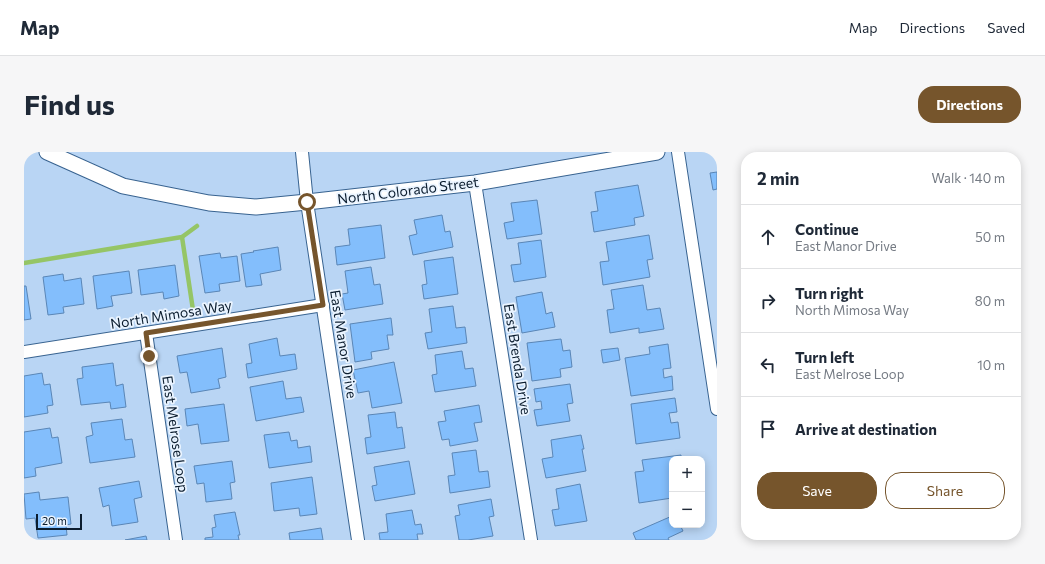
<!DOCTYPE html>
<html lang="en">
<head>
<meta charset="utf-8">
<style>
	body { margin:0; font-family:Commissioner,sans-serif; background:#f6f6f7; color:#1f2937 }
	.controls { position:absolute; right:12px; bottom:12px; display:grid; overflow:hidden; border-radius:8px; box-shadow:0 2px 10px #0003 }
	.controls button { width:36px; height:36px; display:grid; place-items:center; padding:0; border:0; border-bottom:1px solid #e0e1e3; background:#fff; color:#1f2937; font:20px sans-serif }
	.scale { position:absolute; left:12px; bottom:10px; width:46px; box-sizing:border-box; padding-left:4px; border:2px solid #0b1d2f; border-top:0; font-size:11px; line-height:14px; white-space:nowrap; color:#0b1d2f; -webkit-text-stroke:3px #eaf4ff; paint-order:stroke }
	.stop { position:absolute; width:12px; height:12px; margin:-9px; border:3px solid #76552c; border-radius:50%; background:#fff }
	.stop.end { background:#76552c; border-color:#fff; box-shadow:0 1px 4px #0008 }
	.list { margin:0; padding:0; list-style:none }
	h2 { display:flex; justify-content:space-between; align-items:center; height:52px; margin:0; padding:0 16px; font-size:17px }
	h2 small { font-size:13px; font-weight:400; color:#747a83 }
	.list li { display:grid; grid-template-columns:26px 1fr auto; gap:12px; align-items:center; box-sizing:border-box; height:64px; padding:0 16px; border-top:1px solid #e0e1e3 }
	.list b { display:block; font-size:15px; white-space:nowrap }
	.list p { margin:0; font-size:13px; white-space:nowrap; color:#747a83 }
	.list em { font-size:13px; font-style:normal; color:#747a83 }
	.actions { display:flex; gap:8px; padding:12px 16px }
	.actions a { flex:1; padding:9px 0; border:1px solid #76552c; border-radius:16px; text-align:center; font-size:14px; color:#76552c }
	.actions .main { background:#76552c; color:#fff }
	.icon { flex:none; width:22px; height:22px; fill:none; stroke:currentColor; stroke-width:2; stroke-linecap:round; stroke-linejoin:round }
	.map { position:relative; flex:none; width:693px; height:388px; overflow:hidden; border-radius:16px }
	header { display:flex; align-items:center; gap:24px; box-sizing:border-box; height:56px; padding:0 20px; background:#fff; border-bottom:1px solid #e0e1e3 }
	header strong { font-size:19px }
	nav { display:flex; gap:22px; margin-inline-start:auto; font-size:14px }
	.intro { display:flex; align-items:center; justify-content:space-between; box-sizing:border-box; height:96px; padding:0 24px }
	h1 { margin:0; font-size:28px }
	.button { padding:10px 18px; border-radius:16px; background:#76552c; color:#fff; font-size:14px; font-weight:700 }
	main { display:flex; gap:24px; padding:0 24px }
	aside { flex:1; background:#fff; border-radius:16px; box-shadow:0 2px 10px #0003 }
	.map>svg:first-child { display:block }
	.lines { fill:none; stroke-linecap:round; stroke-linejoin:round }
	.stream { stroke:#95c566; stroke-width:4.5 }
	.building { fill:#83befc; stroke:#5a86b6 }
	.minor-casing { stroke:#386390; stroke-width:14 }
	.tertiary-casing { stroke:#386390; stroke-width:17 }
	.minor { stroke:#fff; stroke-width:12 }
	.tertiary { stroke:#fff; stroke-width:15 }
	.route { stroke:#76552c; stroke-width:5 }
	.labels { text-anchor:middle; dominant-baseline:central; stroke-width:3.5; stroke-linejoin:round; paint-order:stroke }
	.street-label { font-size:14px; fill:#0b1d2f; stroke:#eaf4ff }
</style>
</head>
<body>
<header>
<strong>Map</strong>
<nav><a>Map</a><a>Directions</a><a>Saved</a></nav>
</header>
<div class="intro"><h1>Find us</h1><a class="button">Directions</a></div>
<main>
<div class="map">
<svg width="693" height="388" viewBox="0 0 693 388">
	<rect width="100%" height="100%" fill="#b9d5f4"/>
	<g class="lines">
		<g class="stream">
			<polyline points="158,85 169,158"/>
			<polyline points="0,111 158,85 173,74"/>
		</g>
	</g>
	<g class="building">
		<polygon points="693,20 693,37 689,38 686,21"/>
		<polygon points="614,33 620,64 610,66 611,73 570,80 567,60 574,59 571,40"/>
		<polygon points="513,48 518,82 483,87 480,71 490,69 487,51"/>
		<polygon points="418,63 421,80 426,79 429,95 389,103 385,84 393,82 390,68"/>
		<polygon points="357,73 361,106 313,113 311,95 326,93 324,77"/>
		<polygon points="625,83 629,107 623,108 626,125 579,133 576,110 585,109 582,90"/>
		<polygon points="517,88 522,125 490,130 487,113 497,112 494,91"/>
		<polygon points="254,95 257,118 236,122 238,133 222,135 217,102 230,100 229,99"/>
		<polygon points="196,101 197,106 213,104 216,129 195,132 196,139 181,141 175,104"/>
		<polygon points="429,105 434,142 400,147 398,133 403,132 400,109"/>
		<polygon points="151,113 155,144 140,147 139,140 117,143 114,118"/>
		<polygon points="347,115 350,133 356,132 359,152 321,158 318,142 324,141 321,119"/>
		<polygon points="105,119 108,141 87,144 89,154 73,157 69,124"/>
		<polygon points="39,122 40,129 57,126 60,152 39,155 40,161 24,163 19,125"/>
		<polygon points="619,133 623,158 636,156 640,177 615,181 615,176 586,181 583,158 590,157 587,138"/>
		<polygon points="0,134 2,134 7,167 0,168"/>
		<polygon points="518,140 522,162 528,160 531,175 498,181 492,145"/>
		<polygon points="429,154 432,176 441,175 443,191 404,197 401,181 408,180 405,157"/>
		<polygon points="367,166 369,183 363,183 365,197 347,200 348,207 331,210 326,172"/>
		<polygon points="253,186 256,204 271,202 273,217 224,226 222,212 228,211 225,192"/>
		<polygon points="537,187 539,199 546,198 548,215 536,217 537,225 508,229 503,191"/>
		<polygon points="644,192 647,216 639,217 640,226 648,224 649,238 607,244 601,206 626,202 625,195"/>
		<polygon points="198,196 202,225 194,227 196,236 167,241 163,220 156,221 153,204"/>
		<polygon points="594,196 596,208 579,211 577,198"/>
		<polygon points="438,199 441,217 449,216 452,234 411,240 408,223 413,222 411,203"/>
		<polygon points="370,210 378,251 348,256 345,239 334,241 329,218"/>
		<polygon points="89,211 92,234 99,232 102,255 87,257 86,250 57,253 53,227 59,226 58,215"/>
		<polygon points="18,221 20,233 26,232 29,253 23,254 24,261 0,265 0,224"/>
		<polygon points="259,229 262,247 277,245 280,260 232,269 226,235"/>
		<polygon points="546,232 549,251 543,252 546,269 513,274 510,258 518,257 517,249 512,250 510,237"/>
		<polygon points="651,246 653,260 645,261 647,271 654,270 656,286 612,292 607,252"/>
		<polygon points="200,252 205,289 177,292 174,272 163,274 161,257"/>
		<polygon points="455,253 458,270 450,271 454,289 426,294 425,287 418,288 414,270 422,269 420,259"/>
		<polygon points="371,260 373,276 378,275 381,296 343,302 341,286 347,285 344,263"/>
		<polygon points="98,267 101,288 108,287 111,305 66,311 62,285 69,283 67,271"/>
		<polygon points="26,276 28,286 34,285 38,311 11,316 12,324 0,326 0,280"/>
		<polygon points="265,280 267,289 273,288 274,296 286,294 288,310 245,316 240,283"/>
		<polygon points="557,283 560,297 558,297 562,319 522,326 518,307 529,305 527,288"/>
		<polygon points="452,298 455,320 464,319 466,335 426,341 424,324 431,323 428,301"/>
		<polygon points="657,303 657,307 648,307 648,324 646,325 648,346 615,351 611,320 620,319 618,308"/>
		<polygon points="208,309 211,330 206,331 208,347 182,350 180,331 173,332 170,314"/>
		<polygon points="385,309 391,342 351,349 348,334 353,333 350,315"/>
		<polygon points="288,325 293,362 276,364 275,356 250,359 247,331"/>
		<polygon points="115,329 118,345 110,347 114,370 88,374 85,353 79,355 75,336"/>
		<polygon points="556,332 563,369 531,374 528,358 535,357 532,337"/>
		<polygon points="15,340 16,348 44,345 47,372 42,373 43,383 14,386 11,366 2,367 0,342"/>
		<polygon points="467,347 470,364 465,365 469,384 444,388 435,388 431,364 436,363 434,353"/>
		<polygon points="388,358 391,373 397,372 399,382 393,382 394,388 356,388 355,381 364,380 362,362"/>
		<polygon points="211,360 216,383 214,383 215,388 181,388 181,386 189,385 188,376 192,375 190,363"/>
		<polygon points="648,364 648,373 656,373 659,379 644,386 645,388 612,388 609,381"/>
		<polygon points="297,376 299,388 266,388 265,381"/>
		<polygon points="122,384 123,388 101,388"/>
	</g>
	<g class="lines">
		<defs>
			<g id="minor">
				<polyline points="278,0 283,50 334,388"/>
				<polyline points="654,0 693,257"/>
				<polyline points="451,31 507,388"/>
				<polyline points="122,181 152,388"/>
				<polyline points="0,200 299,153"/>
			</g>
			<polyline id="tertiary" points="23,0 99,34 185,51 232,55 283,50 451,31 633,0"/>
		</defs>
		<use href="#minor" class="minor-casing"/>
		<use href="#tertiary" class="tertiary-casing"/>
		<use href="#minor" class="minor"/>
		<use href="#tertiary" class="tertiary"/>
	</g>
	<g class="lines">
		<polyline class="route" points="125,204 122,181 299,153 283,50"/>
	</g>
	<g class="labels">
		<g class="street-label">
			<text transform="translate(384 38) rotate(-7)">North Colorado Street</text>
			<text transform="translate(147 162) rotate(-9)">North Mimosa Way</text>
			<text transform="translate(320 192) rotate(81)">East Manor Drive</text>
			<text transform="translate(494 207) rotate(81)">East Brenda Drive</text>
			<text transform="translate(152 282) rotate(82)">East Melrose Loop</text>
		</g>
	</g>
</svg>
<div class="controls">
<button>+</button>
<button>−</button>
</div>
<div class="scale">20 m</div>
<div class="stop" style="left:283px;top:50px"></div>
<div class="stop end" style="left:125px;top:204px"></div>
</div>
<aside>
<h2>2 min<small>Walk · 140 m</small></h2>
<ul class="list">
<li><svg class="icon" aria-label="ahead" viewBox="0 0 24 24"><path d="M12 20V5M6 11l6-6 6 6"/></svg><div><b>Continue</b><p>East Manor Drive</p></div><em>50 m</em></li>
<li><svg class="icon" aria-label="right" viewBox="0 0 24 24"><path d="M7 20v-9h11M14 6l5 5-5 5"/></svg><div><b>Turn right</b><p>North Mimosa Way</p></div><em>80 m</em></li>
<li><svg class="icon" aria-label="left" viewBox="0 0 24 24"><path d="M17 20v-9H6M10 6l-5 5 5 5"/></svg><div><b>Turn left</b><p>East Melrose Loop</p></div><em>10 m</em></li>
<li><svg class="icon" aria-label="arrive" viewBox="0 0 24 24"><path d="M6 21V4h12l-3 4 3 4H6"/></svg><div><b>Arrive at destination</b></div></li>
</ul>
<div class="actions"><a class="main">Save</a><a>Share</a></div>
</aside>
</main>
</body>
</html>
